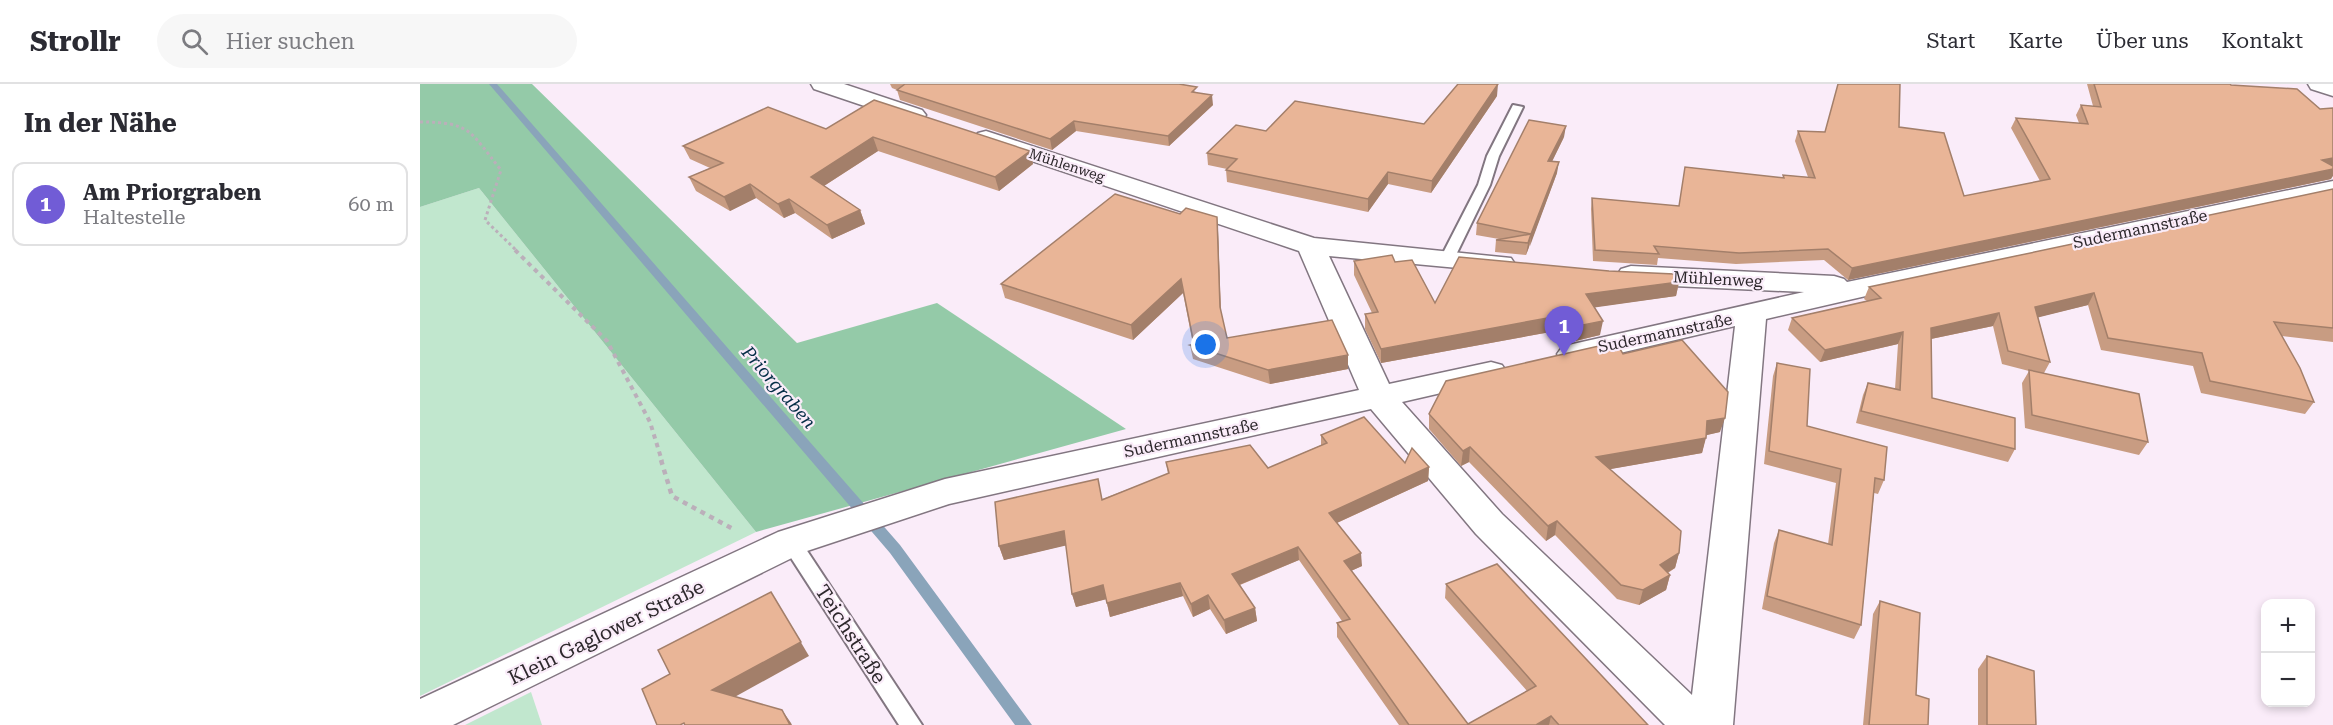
<!DOCTYPE html>
<html lang="de">
<head>
<meta charset="utf-8">
<style>
	body { margin:0; font-family:"Roboto Serif",serif; background:#f7f7f7; color:#2b2b33 }
	.controls { position:absolute; right:18px; bottom:18px; display:grid; overflow:hidden; border-radius:12px; box-shadow:0 3px 9px #0003 }
	.controls button { width:54px; height:54px; display:grid; place-items:center; padding:0; border:0; border-bottom:2px solid #e1e1e2; background:#fff; color:#2b2b33; font:30px sans-serif }
	.you { position:absolute; left:786px; top:261px; width:21px; height:21px; margin:-15px; border:4px solid #fff; border-radius:50%; background:#1a73e8; box-shadow:0 0 0 9px #1a73e833 }
	.badge { display:grid; place-items:center; width:39px; height:39px; border-radius:50%; background:#715cd6; color:#fff; font-size:20px; font-weight:700 }
	.pin { position:absolute; translate:-50% -50px; filter:drop-shadow(0 2px 3px #0008) }
	.pin::after { content:''; position:absolute; top:32px; width:21px; height:18px; background:inherit; clip-path:polygon(0 0,100% 0,50% 100%) }
	.list { margin:0; padding:0; list-style:none }
	h2 { display:flex; justify-content:space-between; align-items:center; height:78px; margin:0; padding:0 24px; font-size:26px }
	h2 small { font-size:20px; font-weight:400; color:#7c7c81 }
	.list li { display:grid; grid-template-columns:39px 1fr auto; gap:18px; align-items:center; box-sizing:border-box; height:84px; margin:0 12px 12px; padding:0 12px; border:2px solid #e1e1e2; border-radius:12px }
	.list b { display:block; font-size:22px; white-space:nowrap }
	.list p { margin:0; font-size:20px; white-space:nowrap; color:#7c7c81 }
	.list em { font-size:20px; font-style:normal; color:#7c7c81 }
	.icon { flex:none; width:33px; height:33px; fill:none; stroke:currentColor; stroke-width:2; stroke-linecap:round; stroke-linejoin:round }
	.map { position:relative; flex:none; width:1913px; height:641px; overflow:hidden }
	header { display:flex; align-items:center; gap:36px; box-sizing:border-box; height:84px; padding:0 30px; background:#fff; border-bottom:2px solid #e1e1e2 }
	header strong { font-size:28px }
	nav { display:flex; gap:33px; margin-inline-start:auto; font-size:21px }
	.search { width:420px; height:54px; background:#f7f7f7; display:flex; align-items:center; gap:15px; box-sizing:border-box; padding:0 21px; border-radius:33px; color:#7c7c81; font-size:22px }
	main { display:flex }
	aside { flex:1; background:#fff }
	.map>svg:first-child { display:block }
	.green { fill:#c1e7ce }
	.forest { fill:#94caa8 }
	.lines { fill:none; stroke-linecap:round; stroke-linejoin:round }
	.stream { fill:#8aa4ba; fill-rule:evenodd }
	.service-casing { stroke:#827681; stroke-width:4 }
	.minor-casing { stroke:#827681; stroke-width:3 }
	.path-far2 { stroke:#bbafba; stroke-width:3; stroke-dasharray:3 3; stroke-linecap:butt }
	.path-far1 { stroke:#bbafba; stroke-width:4; stroke-dasharray:4.5 4.5; stroke-linecap:butt }
	.path { stroke:#bbafba; stroke-width:4.5; stroke-dasharray:5 5; stroke-linecap:butt }
	.service { fill:#fff; fill-rule:evenodd }
	.minor { fill:#fff; fill-rule:evenodd }
	.wall { fill:#c89c82 }
	.shaded-wall { fill:#a37f6a }
	.building { fill:#e9b597; stroke:#a37f6a; stroke-width:1.5 }
	.labels { text-anchor:middle; dominant-baseline:central; stroke-width:4.5; stroke-linejoin:round; paint-order:stroke }
	.far-street-label { font-size:14px; fill:#2d282c; stroke:#faecf9 }
	.street-label { font-size:16px; fill:#2d282c; stroke:#faecf9 }
	.water-label { font-size:18px; font-style:italic; fill:#042d46; stroke:#faecf9 }
	.near-street-label { font-size:20px; fill:#2d282c; stroke:#faecf9 }
</style>
</head>
<body>
<header>
<strong>Strollr</strong>
<div class="search"><svg class="icon" aria-label="search" viewBox="0 0 24 24"><circle cx="10" cy="10" r="6"/><path d="M15 15l6 6"/></svg>Hier suchen</div>
<nav><a>Start</a><a>Karte</a><a>Über uns</a><a>Kontakt</a></nav>
</header>
<main>
<aside>
<h2>In der Nähe<small></small></h2>
<ul class="list">
<li><span class="badge">1</span><div><b>Am Priorgraben</b><p>Haltestelle</p></div><em>60 m</em></li>
</ul>
</aside>
<div class="map">
<svg width="1913" height="641" viewBox="0 0 1913 641">
	<rect width="100%" height="100%" fill="#faecf9"/>
	<g class="green">
		<polygon points="59,104 336,448 0,612 0,123"/>
		<polygon points="111,608 122,641 45,641"/>
	</g>
	<polygon class="forest" points="0,0 112,0 377,259 517,219 706,345 336,448 59,104 0,123"/>
	<g class="lines">
		<polygon class="stream" points="69,0 77,0 480,461 612,641 595,641 470,469"/>
		<defs>
			<g id="service">
				<polygon points="1093,21 1103,23 1079,72 1070,101 1034,175 1027,179 1022,178 1020,175 1058,101 1067,72"/>
				<polygon points="371,451 378,453 502,641 479,641 364,463 362,458 364,453"/>
			</g>
			<g id="minor">
				<polygon points="391,0 424,0 502,26 506,31 502,36 486,36 394,5"/>
				<polygon points="1888,0 1913,0 1913,12 1891,5"/>
				<polygon points="566,47 894,154 1091,174 1095,180 1091,186 1081,188 909,172 969,300 1071,278 1082,281 1087,288 1082,295 982,318 1082,430 1272,611 1315,242 1153,280 1142,277 1137,270 1142,263 1153,260 1384,208 1211,200 1201,197 1197,191 1201,185 1211,182 1414,192 1424,195 1427,198 1913,97 1913,113 1511,197 1346,235 1313,641 1245,641 1056,450 951,325 529,420 384,468 33,641 0,641 0,615 358,448 525,395 939,306 879,167 558,59 554,54 558,49"/>
			</g>
		</defs>
		<use href="#service" class="service-casing"/>
		<use href="#minor" class="minor-casing"/>
		<path class="path-far2" d="M 0,38 C 52,38 50,48 81,86 L 65,136 L 97,167"/>
		<polyline class="path-far1" points="95,166 187,257 230,338 242,377"/>
		<polyline class="path" points="241,376 252,412 315,446"/>
		<use href="#service" class="service"/>
		<use href="#minor" class="minor"/>
	</g>
	<g class="wall">
		<polygon points="470,0 759,0 778,9 793,21 749,62 656,47 632,66 480,16 477,6 472,4"/>
		<polygon points="1667,0 1810,0 1911,95 1428,196 1404,176 1316,180 1238,174 1237,181 1173,177 1171,125 1172,114 1259,122 1265,83 1363,94 1363,91 1388,93 1375,57 1378,47 1404,48 1479,43 1544,112 1620,97 1591,44 1596,34 1659,39 1656,31 1661,21 1673,22"/>
		<polygon points="1077,12 1011,109 968,100 948,128 807,98 806,86 807,85 788,81 787,69 1004,40"/>
		<polygon points="406,45 610,67 613,80 579,107 458,67 404,102 440,126 445,140 412,155 375,129 364,134 336,114 310,127 276,107 269,93 290,84 270,75 263,62"/>
		<polygon points="1144,53 1132,77 1137,89 1106,171 1075,168 1076,156 1079,155 1056,151 1057,139"/>
		<polygon points="1913,105 1913,258 1862,252 1894,318 1885,330 1781,309 1773,282 1681,266 1668,221 1618,233 1630,278 1624,289 1728,358 1719,371 1605,344 1602,299 1609,287 1582,280 1573,242 1511,255 1512,314 1595,365 1588,378 1436,339 1443,311 1448,299 1475,305 1478,260 1400,278 1368,246 1372,234 1447,217 1444,215 1449,203"/>
		<polygon points="798,147 801,229 807,254 928,285 850,300 773,275 770,261 773,260 763,209 713,256 585,214 581,200"/>
		<polygon points="934,177 975,178 1015,219 1259,198 1256,212 1174,223 1180,251 1151,258 1147,245 961,279 945,245 945,230 952,229 934,191"/>
		<polygon points="1203,270 1300,348 1286,351 1282,369 1190,385 1259,469 1255,484 1248,489 1250,491 1246,506 1219,521 1197,515 1135,451 1126,457 1049,378 1041,382 1009,345 1009,330"/>
		<polygon points="1357,279 1387,342 1464,396 1458,410 1454,409 1441,541 1434,555 1342,525 1354,459 1359,446 1408,460 1416,399 1344,380 1353,292"/>
		<polygon points="901,351 985,379 1009,383 1008,397 917,439 942,482 931,487 1048,640 1107,607 1025,514 1026,500 1228,641 979,641 917,553 917,539 922,537 879,476 820,501 835,524 837,537 806,550 790,525 773,533 763,512 690,533 686,515 656,523 652,510 646,461 584,476 579,462 682,415 748,390 746,378 848,384 901,361"/>
		<polygon points="1460,517 1496,611 1508,641 1443,641 1453,530"/>
		<polygon points="1567,572 1616,641 1558,641 1558,585"/>
	</g>
	<g class="shaded-wall">
		<polygon points="1078,0 1077,12 1011,109 1012,97"/>
		<polygon points="792,11 793,21 749,62 748,52"/>
		<polygon points="654,37 656,47 632,66 630,55"/>
		<polygon points="1146,42 1144,53 1127,88 1128,77"/>
		<polygon points="453,53 458,67 396,107 391,93"/>
		<polygon points="610,67 613,80 579,107 575,93"/>
		<polygon points="1913,74 1913,83 1902,76"/>
		<polygon points="1139,78 1137,89 1110,162 1111,150"/>
		<polygon points="1913,85 1913,92 1911,95 1428,196 1432,184"/>
		<polygon points="968,88 968,100 948,128 948,115"/>
		<polygon points="330,100 336,114 310,127 304,113"/>
		<polygon points="369,115 375,129 364,134 358,120"/>
		<polygon points="440,126 445,140 412,155 407,141"/>
		<polygon points="797,133 798,147 801,237 800,223"/>
		<polygon points="1111,150 1109,163 1106,171 1108,159"/>
		<polygon points="761,195 763,209 713,256 711,241"/>
		<polygon points="1259,198 1256,212 1164,225 1166,210"/>
		<polygon points="1674,209 1668,221 1608,236 1615,223"/>
		<polygon points="1579,229 1573,242 1506,256 1511,244"/>
		<polygon points="1149,230 1147,245 961,279 961,265"/>
		<polygon points="1183,237 1180,251 1151,258 1153,243"/>
		<polygon points="1483,248 1478,260 1400,278 1405,266"/>
		<polygon points="928,271 928,285 850,300 848,286"/>
		<polygon points="1305,334 1300,348 1283,352 1287,337"/>
		<polygon points="1286,354 1282,369 1174,388 1176,373"/>
		<polygon points="1050,363 1049,378 1041,382 1043,367"/>
		<polygon points="1009,383 1008,397 910,442 909,429"/>
		<polygon points="1137,437 1135,451 1126,457 1128,442"/>
		<polygon points="644,447 648,461 584,476 579,462"/>
		<polygon points="878,463 879,476 814,503 812,490"/>
		<polygon points="941,469 942,482 924,490 924,477"/>
		<polygon points="1259,469 1255,484 1236,495 1240,481"/>
		<polygon points="1250,491 1246,506 1219,521 1223,506"/>
		<polygon points="760,499 763,512 690,533 687,519"/>
		<polygon points="683,501 687,515 656,523 652,510"/>
		<polygon points="351,508 389,572 302,620 292,606"/>
		<polygon points="788,511 790,525 773,533 771,520"/>
		<polygon points="835,524 837,537 806,550 804,536"/>
		<polygon points="362,626 371,639 372,641 370,641"/>
		<polygon points="1131,632 1129,641 1116,641"/>
	</g>
	<g class="building">
		<polygon points="485,0 759,0 777,3 772,8 792,11 748,52 654,37 630,55 477,6"/>
		<polygon points="1038,0 1078,0 1012,97 968,88 948,115 806,86 817,75 787,69 816,41 846,47 875,17 1004,40"/>
		<polygon points="1418,0 1480,0 1479,43 1524,49 1544,112 1630,95 1596,34 1668,40 1661,21 1681,23 1674,0 1810,0 1811,1 1877,5 1900,25 1913,24 1913,74 1902,76 1913,82 1913,85 1432,184 1408,165 1319,169 1234,162 1239,170 1175,166 1172,114 1259,122 1265,83 1364,94 1363,91 1395,94 1378,47 1405,48"/>
		<polygon points="454,16 610,67 575,93 453,53 391,93 440,126 407,141 369,115 358,120 330,100 304,113 269,93 303,79 263,62 348,23 406,45"/>
		<polygon points="1109,36 1146,42 1128,77 1139,78 1111,150 1057,139"/>
		<polygon points="1913,105 1913,244 1854,238 1880,284 1894,318 1790,297 1782,269 1688,254 1674,209 1615,223 1630,278 1588,267 1579,229 1511,244 1512,314 1595,334 1595,365 1441,327 1448,299 1480,306 1483,248 1405,266 1372,234 1461,214 1449,203"/>
		<polygon points="695,110 760,130 766,124 797,133 800,223 807,254 912,236 928,271 848,286 770,261 774,260 761,195 711,241 581,200"/>
		<polygon points="1111,150 1108,159 1076,156"/>
		<polygon points="972,171 975,178 992,176 1015,219 1039,173 1189,187 1254,190 1259,198 1166,210 1183,237 1153,243 1149,230 961,265 945,230 958,228 934,177"/>
		<polygon points="1262,256 1308,308 1305,334 1287,337 1286,354 1176,373 1261,447 1259,469 1240,481 1250,491 1223,506 1201,501 1137,437 1128,442 1050,363 1043,367 1009,330 1026,297 1196,258 1203,270"/>
		<polygon points="1357,279 1390,285 1387,342 1467,363 1464,396 1455,394 1441,541 1347,512 1359,446 1412,461 1421,385 1349,367"/>
		<polygon points="1609,286 1719,310 1728,358 1612,331"/>
		<polygon points="944,333 985,379 992,364 1009,383 909,429 941,469 924,477 1048,640 1116,602 1026,500 1077,480 1228,641 1139,641 1131,632 1116,641 989,641 917,539 930,535 878,463 812,490 835,524 804,536 788,511 771,520 760,499 687,519 683,501 652,510 644,447 579,462 575,418 678,395 682,416 749,389 746,378 830,361 848,384 907,359 901,351"/>
		<polygon points="351,508 381,558 292,606 362,626 370,641 265,641 264,639 260,641 237,641 222,605 250,590 238,566"/>
		<polygon points="1460,517 1500,529 1496,611 1509,615 1508,641 1449,641"/>
		<polygon points="1567,572 1614,587 1616,641 1567,641"/>
	</g>
	<g class="labels">
		<g class="far-street-label">
			<text transform="translate(647 81) rotate(18)">Mühlenweg</text>
		</g>
		<g class="street-label">
			<text transform="translate(1720 145) rotate(-12)">Sudermannstraße</text>
			<text transform="translate(1298 195) rotate(3)">Mühlenweg</text>
			<text transform="translate(1245 249) rotate(-12)">Sudermannstraße</text>
			<text transform="translate(771 354) rotate(-12)">Sudermannstraße</text>
		</g>
		<g class="water-label">
			<text transform="translate(359 303) rotate(49)">Priorgraben</text>
		</g>
		<g class="near-street-label">
			<text transform="translate(186 548) rotate(-26)">Klein Gaglower Straße</text>
			<text transform="translate(431 550) rotate(57)">Teichstraße</text>
		</g>
	</g>
</svg>
<div class="controls">
<button>+</button>
<button>−</button>
</div>
<div class="you"></div>
<div class="pin badge" style="left:1144px;top:272px">1</div>
</div>
</main>
</body>
</html>
